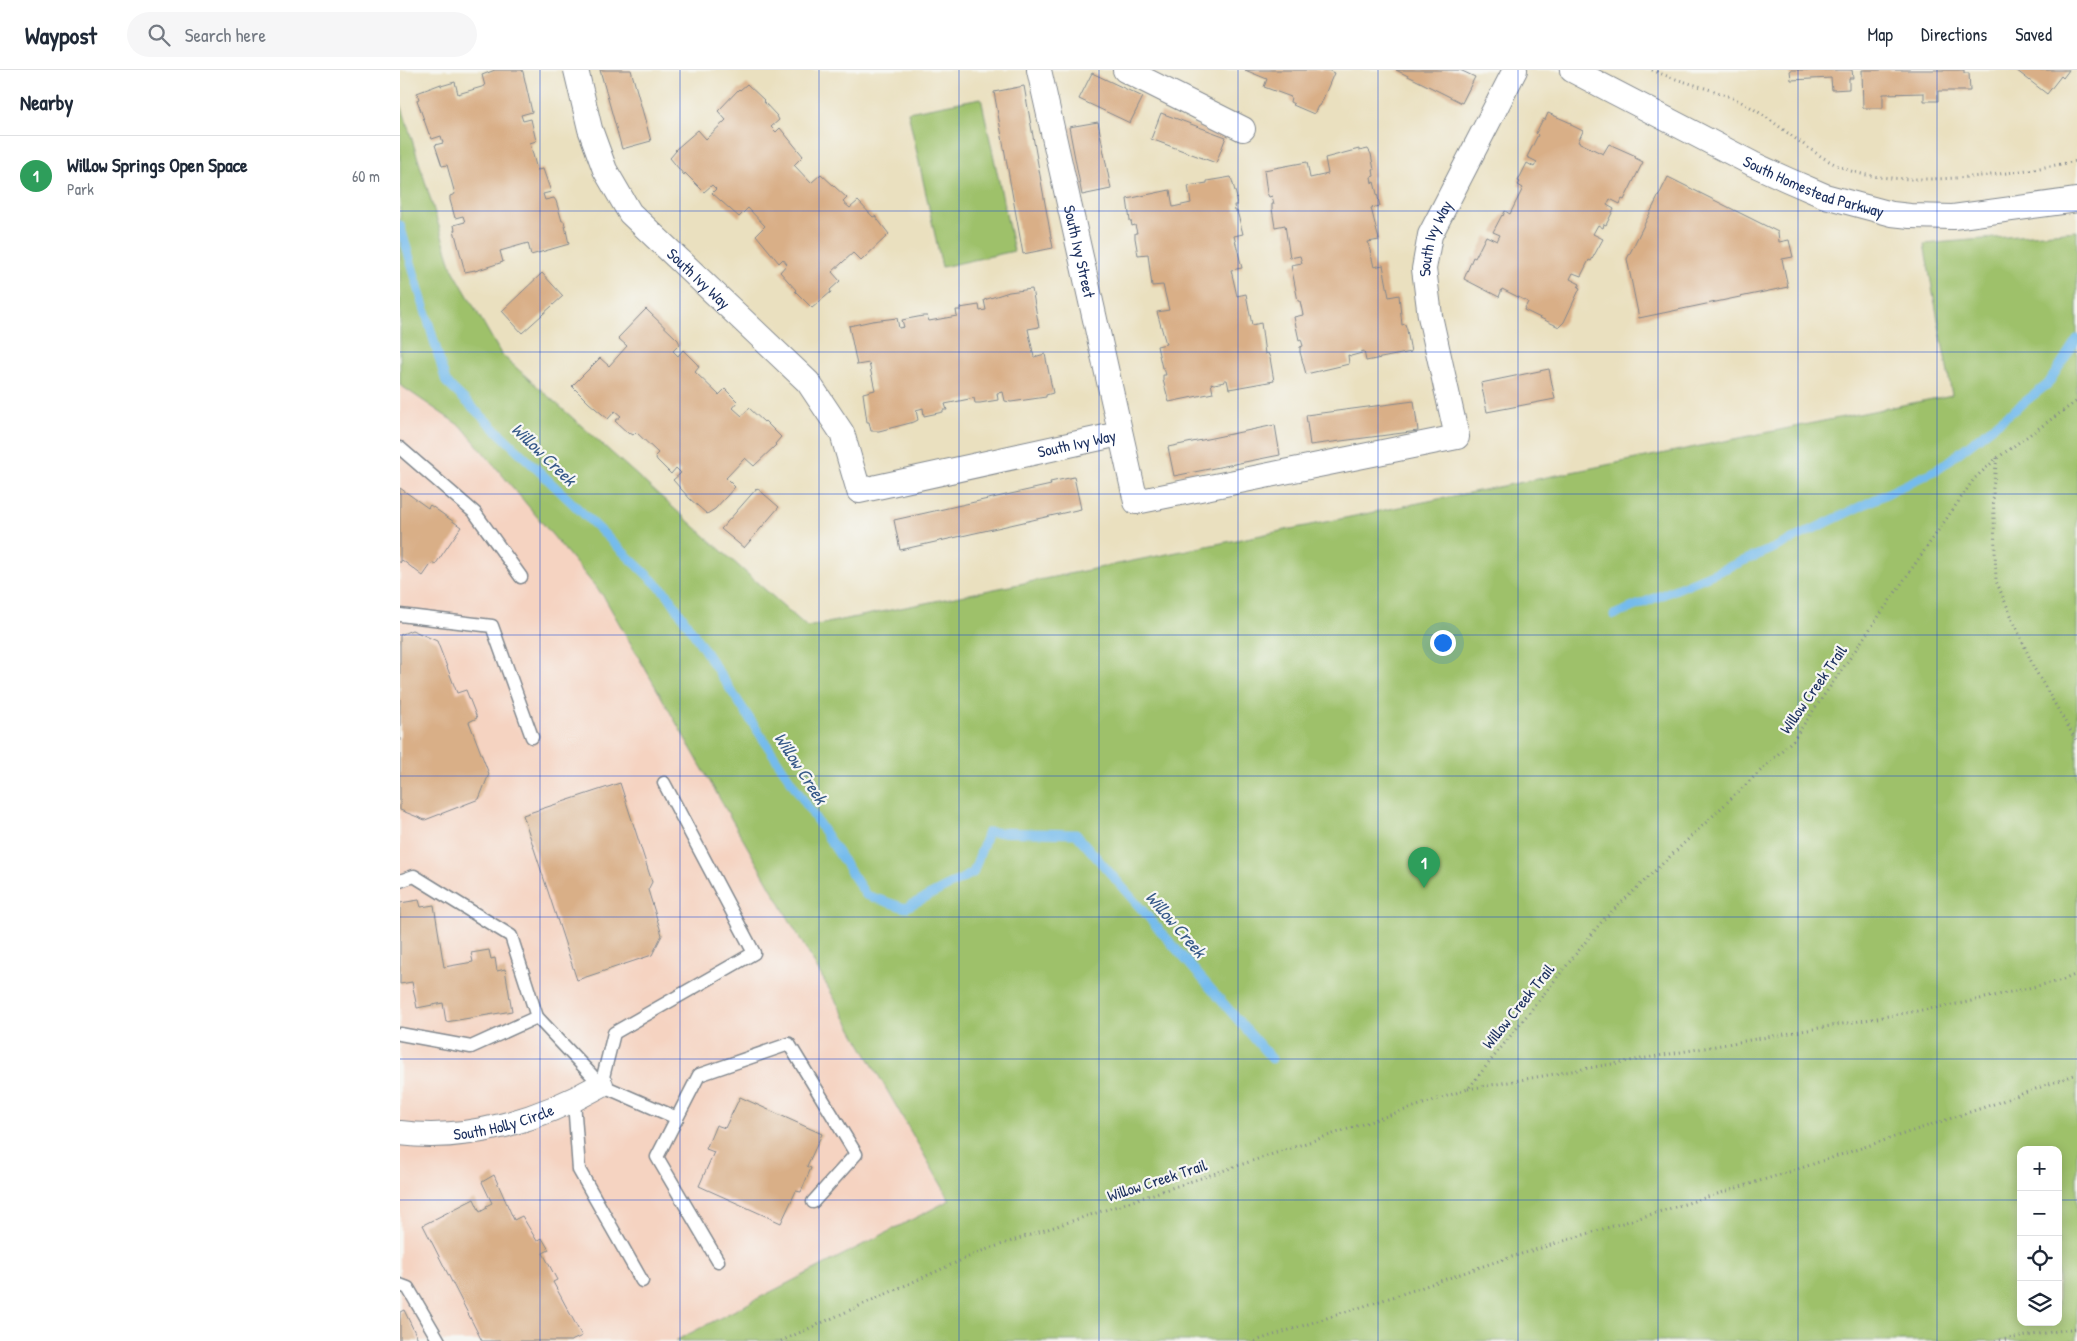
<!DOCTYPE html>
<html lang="en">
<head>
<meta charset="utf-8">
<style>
	body { margin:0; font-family:"Patrick Hand",sans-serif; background:#f6f6f7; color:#1f2937 }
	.controls { position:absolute; right:15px; bottom:15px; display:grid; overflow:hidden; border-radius:10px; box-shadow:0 2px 12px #0003 }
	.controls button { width:45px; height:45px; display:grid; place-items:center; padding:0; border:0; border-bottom:1px solid #e0e1e3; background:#fff; color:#1f2937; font:25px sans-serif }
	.you { position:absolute; left:1042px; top:572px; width:18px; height:18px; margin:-12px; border:4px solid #fff; border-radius:50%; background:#1a73e8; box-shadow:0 0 0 8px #1a73e833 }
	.badge { display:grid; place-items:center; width:32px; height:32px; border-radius:50%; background:#d93025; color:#fff; font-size:16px; font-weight:700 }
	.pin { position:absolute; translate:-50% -41px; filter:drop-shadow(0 1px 2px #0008) }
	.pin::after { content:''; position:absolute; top:26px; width:18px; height:15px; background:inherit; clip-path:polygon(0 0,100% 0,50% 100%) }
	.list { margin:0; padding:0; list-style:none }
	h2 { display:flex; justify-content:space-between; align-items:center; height:65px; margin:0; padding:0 20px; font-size:21px }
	h2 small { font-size:16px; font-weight:400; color:#747a83 }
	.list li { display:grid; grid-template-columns:32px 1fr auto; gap:15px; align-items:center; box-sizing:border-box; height:80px; padding:0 20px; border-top:1px solid #e0e1e3 }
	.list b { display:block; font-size:19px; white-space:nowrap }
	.list p { margin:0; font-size:16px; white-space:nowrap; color:#747a83 }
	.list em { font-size:16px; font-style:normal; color:#747a83 }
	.icon { flex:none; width:28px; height:28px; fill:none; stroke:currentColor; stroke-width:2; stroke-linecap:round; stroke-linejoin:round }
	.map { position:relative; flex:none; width:1677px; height:1271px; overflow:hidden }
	header { display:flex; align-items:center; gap:30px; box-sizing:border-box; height:70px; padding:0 25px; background:#fff; border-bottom:1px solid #e0e1e3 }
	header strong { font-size:24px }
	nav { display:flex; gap:28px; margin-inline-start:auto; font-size:18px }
	.search { width:350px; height:45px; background:#f6f6f7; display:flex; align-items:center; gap:12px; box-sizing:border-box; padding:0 18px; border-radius:28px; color:#747a83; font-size:19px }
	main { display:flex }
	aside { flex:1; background:#fff }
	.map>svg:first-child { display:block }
	.built { fill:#f5d3c1 }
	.green { fill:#9ec16b; stroke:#5c7864; fill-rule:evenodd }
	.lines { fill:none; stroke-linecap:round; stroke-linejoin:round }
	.stream { stroke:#74bbec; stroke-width:9 }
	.building { fill:#d9af87 }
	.lane-casing { stroke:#82888e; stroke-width:15 }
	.street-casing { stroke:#82888e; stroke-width:26 }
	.path { stroke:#82888e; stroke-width:3; stroke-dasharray:1 4; stroke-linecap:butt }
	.lane { stroke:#fff; stroke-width:12 }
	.street { stroke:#fff; stroke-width:24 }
	.grid { fill:none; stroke:#1d4ed8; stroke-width:1; stroke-opacity:0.55 }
	.labels { text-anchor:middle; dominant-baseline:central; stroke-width:4.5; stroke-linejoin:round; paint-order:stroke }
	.street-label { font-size:16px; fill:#1b2f5e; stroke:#f6f6f2 }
	.water-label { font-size:18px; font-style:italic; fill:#365989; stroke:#f6f6f2 }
</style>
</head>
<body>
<header>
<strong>Waypost</strong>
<div class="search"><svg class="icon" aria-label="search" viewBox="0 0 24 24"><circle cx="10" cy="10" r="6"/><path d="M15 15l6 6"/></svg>Search here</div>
<nav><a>Map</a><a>Directions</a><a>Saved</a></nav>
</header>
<main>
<aside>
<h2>Nearby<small></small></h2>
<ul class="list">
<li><span class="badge" style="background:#2e9e5b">1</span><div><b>Willow Springs Open Space</b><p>Park</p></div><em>60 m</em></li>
</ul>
</aside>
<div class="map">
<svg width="1677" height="1271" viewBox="0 0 1677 1271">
	<rect width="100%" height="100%" fill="#f6f6f2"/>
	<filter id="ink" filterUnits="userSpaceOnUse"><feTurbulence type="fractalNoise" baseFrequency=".02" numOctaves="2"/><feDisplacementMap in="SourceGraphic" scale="10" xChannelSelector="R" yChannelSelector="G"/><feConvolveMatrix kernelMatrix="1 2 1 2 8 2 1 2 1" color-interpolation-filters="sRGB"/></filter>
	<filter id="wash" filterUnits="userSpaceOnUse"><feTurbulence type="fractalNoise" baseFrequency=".0096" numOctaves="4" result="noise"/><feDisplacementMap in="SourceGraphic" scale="20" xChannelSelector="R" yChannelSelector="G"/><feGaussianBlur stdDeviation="1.12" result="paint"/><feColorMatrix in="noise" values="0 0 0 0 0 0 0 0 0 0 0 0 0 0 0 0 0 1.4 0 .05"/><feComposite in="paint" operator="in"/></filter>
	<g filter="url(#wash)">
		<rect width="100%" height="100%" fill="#eae0bf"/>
		<polygon class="built" points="0,315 63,358 204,527 550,1130 275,1271 0,1271"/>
		<g class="green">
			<polygon points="581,28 614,181 542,197 508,42"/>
			<path d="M 0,31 L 52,198 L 101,284 L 407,557 L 1552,325 L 1524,174 L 1677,161 L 1677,1271 L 275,1271 L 550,1130 L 204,527 L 63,358 L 0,315 ZM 1621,1080 L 1658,1080 L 1658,1252 L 1621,1252 Z"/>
		</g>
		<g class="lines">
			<g class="stream">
				<polyline points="0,155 46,312 268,525 466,825 505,838 573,803 588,762 676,764 872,989"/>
				<polyline points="1214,545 1372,479 1538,399 1648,314 1677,269"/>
			</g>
		</g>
		<g id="blocks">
			<g class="building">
				<polygon points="95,0 122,0 123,2 132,42 121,45 123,51 131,49 136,71 130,73 137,100 143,99 151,122 143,124 145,130 154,128 156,131 162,151 164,151 169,174 131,185 128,173 100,181 103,192 75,201 75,200 65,202 54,160 55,160 54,155 65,152 63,146 55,148 50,130 50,126 55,124 47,95 42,96 35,75 43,73 41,66 32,69 30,64 29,64 17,30 19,29 17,23 41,14 41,16 55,12 58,24 85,16 82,5"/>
				<polygon points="200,0 231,0 251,71 222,79"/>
				<polygon points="845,0 928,0 934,3 920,36 918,36 914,44 893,35 894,34 890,32 891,27 864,17 867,9"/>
				<polygon points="996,0 1060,0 1075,7 1062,33"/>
				<polygon points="1390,0 1452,0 1453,8 1449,8 1449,19 1432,20 1431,8 1391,10"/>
				<polygon points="1462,0 1564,0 1564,3 1569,3 1570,21 1538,21 1538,31 1524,31 1524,23 1483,24 1483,38 1463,38"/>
				<polygon points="1616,0 1669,0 1663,8 1661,6 1647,24"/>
				<polygon points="692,3 743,27 730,53 679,29"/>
				<polygon points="347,14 364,30 363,31 377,46 379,50 371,57 376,62 380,58 403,86 394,95 411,113 421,104 447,128 443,132 450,138 458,131 473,147 475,146 489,164 461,191 453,183 432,202 440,211 430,220 431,222 412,238 395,221 396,220 380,202 387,194 383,189 379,193 356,165 365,156 348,138 339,147 312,123 316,119 312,115 304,122 285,103 284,105 270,88 276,81 275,80 298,60 306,69 326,50 318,41 339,19 340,20"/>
				<polygon points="624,16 653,178 623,184 594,22"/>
				<polygon points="761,43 826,67 816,93 751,69"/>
				<polygon points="1148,43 1171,53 1171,55 1183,61 1178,72 1203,84 1209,74 1236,86 1235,88 1243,92 1224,130 1222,129 1220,134 1210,129 1207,135 1214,139 1206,155 1204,154 1203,158 1198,155 1193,164 1203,169 1191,191 1189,190 1181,206 1173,203 1170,209 1180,214 1178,217 1180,218 1164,252 1159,257 1124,240 1128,232 1102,219 1099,227 1064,209 1073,187 1075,188 1086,166 1097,171 1100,165 1093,162 1102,145 1103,146 1105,141 1110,144 1123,118 1118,115 1120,112 1118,111 1127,93 1134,97 1137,92 1127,87 1138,65 1136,63 1143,49 1145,50"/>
				<polygon points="698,52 711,119 682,125 669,57"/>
				<polygon points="959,79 959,81 968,79 971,84 974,100 973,100 974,106 971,107 972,113 974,112 980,136 971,138 979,170 968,172 974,197 983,195 989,227 999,225 1002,255 1005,254 1007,260 1011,282 966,291 964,281 961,282 962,283 951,286 948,285 949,294 906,304 900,282 900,277 903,276 901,269 899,270 894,247 903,245 900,231 898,231 891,195 902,193 900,186 890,188 885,155 875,157 872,139 872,134 874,134 872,126 869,127 867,123 864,100 907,92 910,108 928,104 925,88"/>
				<polygon points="831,107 837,128 836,129 837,135 834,135 835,141 837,141 843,164 834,166 842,198 831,200 837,226 846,224 852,255 861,253 865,284 868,283 870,288 874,311 829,319 827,310 824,310 825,312 814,314 811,313 813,323 769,332 763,310 763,305 766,305 764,298 762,298 757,276 766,274 757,242 769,240 763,215 752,216 748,184 738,185 735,168 735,163 737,163 735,155 732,156 731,151 730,151 727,129 770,120 773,137 791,133 788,116 807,113 807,111"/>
				<polygon points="1268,107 1378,162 1379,172 1389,170 1393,187 1382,189 1388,217 1239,248 1227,189"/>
				<polygon points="142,203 163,226 122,263 102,241"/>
				<polygon points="632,219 639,257 628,259 634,287 645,284 653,323 646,325 646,327 611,332 605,331 603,322 597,323 598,330 580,333 575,333 574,328 545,334 547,340 543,340 543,342 524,346 523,338 516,340 518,350 514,352 479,361 471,361 469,352 467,352 463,323 475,320 469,293 457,295 449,256 472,251 497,248 499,258 504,257 502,250 523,246 527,246 529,251 557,246 556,240 561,240 560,238 579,235 580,241 586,240 584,230 609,222"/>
				<polygon points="246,239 278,270 280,274 273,281 278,286 283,280 297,294 299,297 295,302 319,325 325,319 338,332 333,338 342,346 349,338 364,352 365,351 381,367 375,374 376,375 354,396 345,388 326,408 335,417 315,439 307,444 290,429 273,410 281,403 276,398 271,404 257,390 255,386 258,383 236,362 233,365 230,363 229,364 215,351 221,346 215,341 208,349 189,333 172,316 200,288 209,296 227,276 218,268"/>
				<polygon points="1149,299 1155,329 1087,342 1081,313"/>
				<polygon points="1014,331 1018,361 910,375 906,345"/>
				<polygon points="875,355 880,385 774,406 768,377"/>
				<polygon points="674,407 681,439 500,480 494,450 651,415 650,412"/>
				<polygon points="0,418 28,438 30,435 61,457 35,495 32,493 23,506 2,490 0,493"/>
				<polygon points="357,418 379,437 344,478 321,459"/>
				<polygon points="12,560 37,571 57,623 66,620 77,648 69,652 89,704 79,729 25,750 0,740 0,565"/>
				<polygon points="220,713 252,812 248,820 262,865 252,885 177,910 123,745"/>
				<polygon points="19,830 21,837 34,835 44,897 73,892 71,883 89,880 91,889 95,888 97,901 105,899 112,941 46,952 43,933 17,938 12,912 0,914 0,833"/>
				<polygon points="340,1027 422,1064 407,1096 411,1098 401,1122 396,1121 381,1153 299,1116 314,1082 306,1079 316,1055 325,1058"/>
				<polygon points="94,1105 114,1150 122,1146 137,1171 142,1168 149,1180 143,1183 157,1210 153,1212 182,1266 171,1271 82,1271 23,1155 74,1129 80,1142 87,1138 86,1136 92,1133 82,1112"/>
				<polygon points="4,1240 19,1271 0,1271 0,1242"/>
			</g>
		</g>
	</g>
	<g filter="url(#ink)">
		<use href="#blocks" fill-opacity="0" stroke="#82888e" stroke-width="1"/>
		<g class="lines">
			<defs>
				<g id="lane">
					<polyline points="0,378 75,443 121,507"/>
					<polyline points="0,545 92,556 132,667"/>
					<polyline points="0,811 14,806 111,866 137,947 71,977 0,964"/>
					<polyline points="137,947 201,1015 277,1048"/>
					<polyline points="201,1015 214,963 354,883 264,713"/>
					<polyline points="174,1031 179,1100 242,1211"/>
					<polyline points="318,1191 257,1087 299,1005 389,974 456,1084 413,1132"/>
					<polyline points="0,1215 8,1218 39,1271"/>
				</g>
				<g id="street">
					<path id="s1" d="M 176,0 L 190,59 L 205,100 L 230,143 L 408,312 L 442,363 L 459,421 L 719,364"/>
					<path id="s2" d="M 639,0 L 736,432 L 1057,367 L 1030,246 L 1024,199 L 1030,165 L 1115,0"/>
					<polyline points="725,0 843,59"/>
					<path id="s3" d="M 1172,0 L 1353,94 L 1388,110 L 1425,126 L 1492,144 L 1510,146 L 1553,147 L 1677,130"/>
					<path id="s4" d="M 0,1063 C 70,1072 141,1049 201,1015"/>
				</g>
			</defs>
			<use href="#lane" class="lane-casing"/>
			<use href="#street" class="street-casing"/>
			<g class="path">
				<path d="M 1252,0 C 1279,12 1308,17 1335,29 C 1375,47 1410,87 1451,101 C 1476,109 1504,109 1530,109 C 1582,108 1626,101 1677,91"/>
				<polyline points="1597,388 1593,418 1596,511 1634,598 1677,672"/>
				<polyline points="1068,1019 1563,933 1663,910 1677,904"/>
				<polyline points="381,1271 582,1181 1068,1019 1203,850 1393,670 1574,409 1597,388 1677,331"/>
				<polyline points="855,1271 1014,1220 1092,1193 1389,1102 1594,1034 1677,1004"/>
				<polyline points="1595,1271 1677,1258"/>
			</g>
			<use href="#lane" class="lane"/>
			<use href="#street" class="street"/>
		</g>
	</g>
	<path class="grid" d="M 140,0 L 140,1271M 280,0 L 280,1271M 419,0 L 419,1271M 559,0 L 559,1271M 699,0 L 699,1271M 838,0 L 838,1271M 978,0 L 978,1271M 1118,0 L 1118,1271M 1258,0 L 1258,1271M 1398,0 L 1398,1271M 1537,0 L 1537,1271M 0,141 L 1677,141M 0,282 L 1677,282M 0,424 L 1677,424M 0,565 L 1677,565M 0,706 L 1677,706M 0,847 L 1677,847M 0,989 L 1677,989M 0,1130 L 1621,1130M 1658,1130 L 1677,1130"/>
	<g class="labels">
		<g class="street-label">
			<text stroke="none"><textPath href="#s3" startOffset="269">South Homestead Parkway</textPath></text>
			<text stroke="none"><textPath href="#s2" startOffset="974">South Ivy Way</textPath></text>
			<text stroke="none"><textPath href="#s2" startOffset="186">South Ivy Street</textPath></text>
			<text stroke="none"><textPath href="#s1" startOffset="249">South Ivy Way</textPath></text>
			<text stroke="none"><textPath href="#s1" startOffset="744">South Ivy Way</textPath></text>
			<text transform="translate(1413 619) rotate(-55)">Willow Creek Trail</text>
			<text transform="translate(1118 936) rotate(-51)">Willow Creek Trail</text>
			<text stroke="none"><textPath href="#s4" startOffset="105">South Holly Circle</textPath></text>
			<text transform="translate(757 1110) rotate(-18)">Willow Creek Trail</text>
		</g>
		<g class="water-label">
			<text transform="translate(144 384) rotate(44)">Willow Creek</text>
			<text transform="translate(401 698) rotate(57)">Willow Creek</text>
			<text transform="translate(776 854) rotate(49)">Willow Creek</text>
		</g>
	</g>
</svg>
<div class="controls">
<button>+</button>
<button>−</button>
<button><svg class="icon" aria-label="locate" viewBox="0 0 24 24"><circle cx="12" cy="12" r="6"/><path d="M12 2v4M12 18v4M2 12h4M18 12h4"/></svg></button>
<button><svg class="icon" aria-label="layers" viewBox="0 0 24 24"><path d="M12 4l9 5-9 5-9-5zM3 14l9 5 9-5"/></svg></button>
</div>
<div class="you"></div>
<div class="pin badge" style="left:1024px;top:818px;background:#2e9e5b">1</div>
</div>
</main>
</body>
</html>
